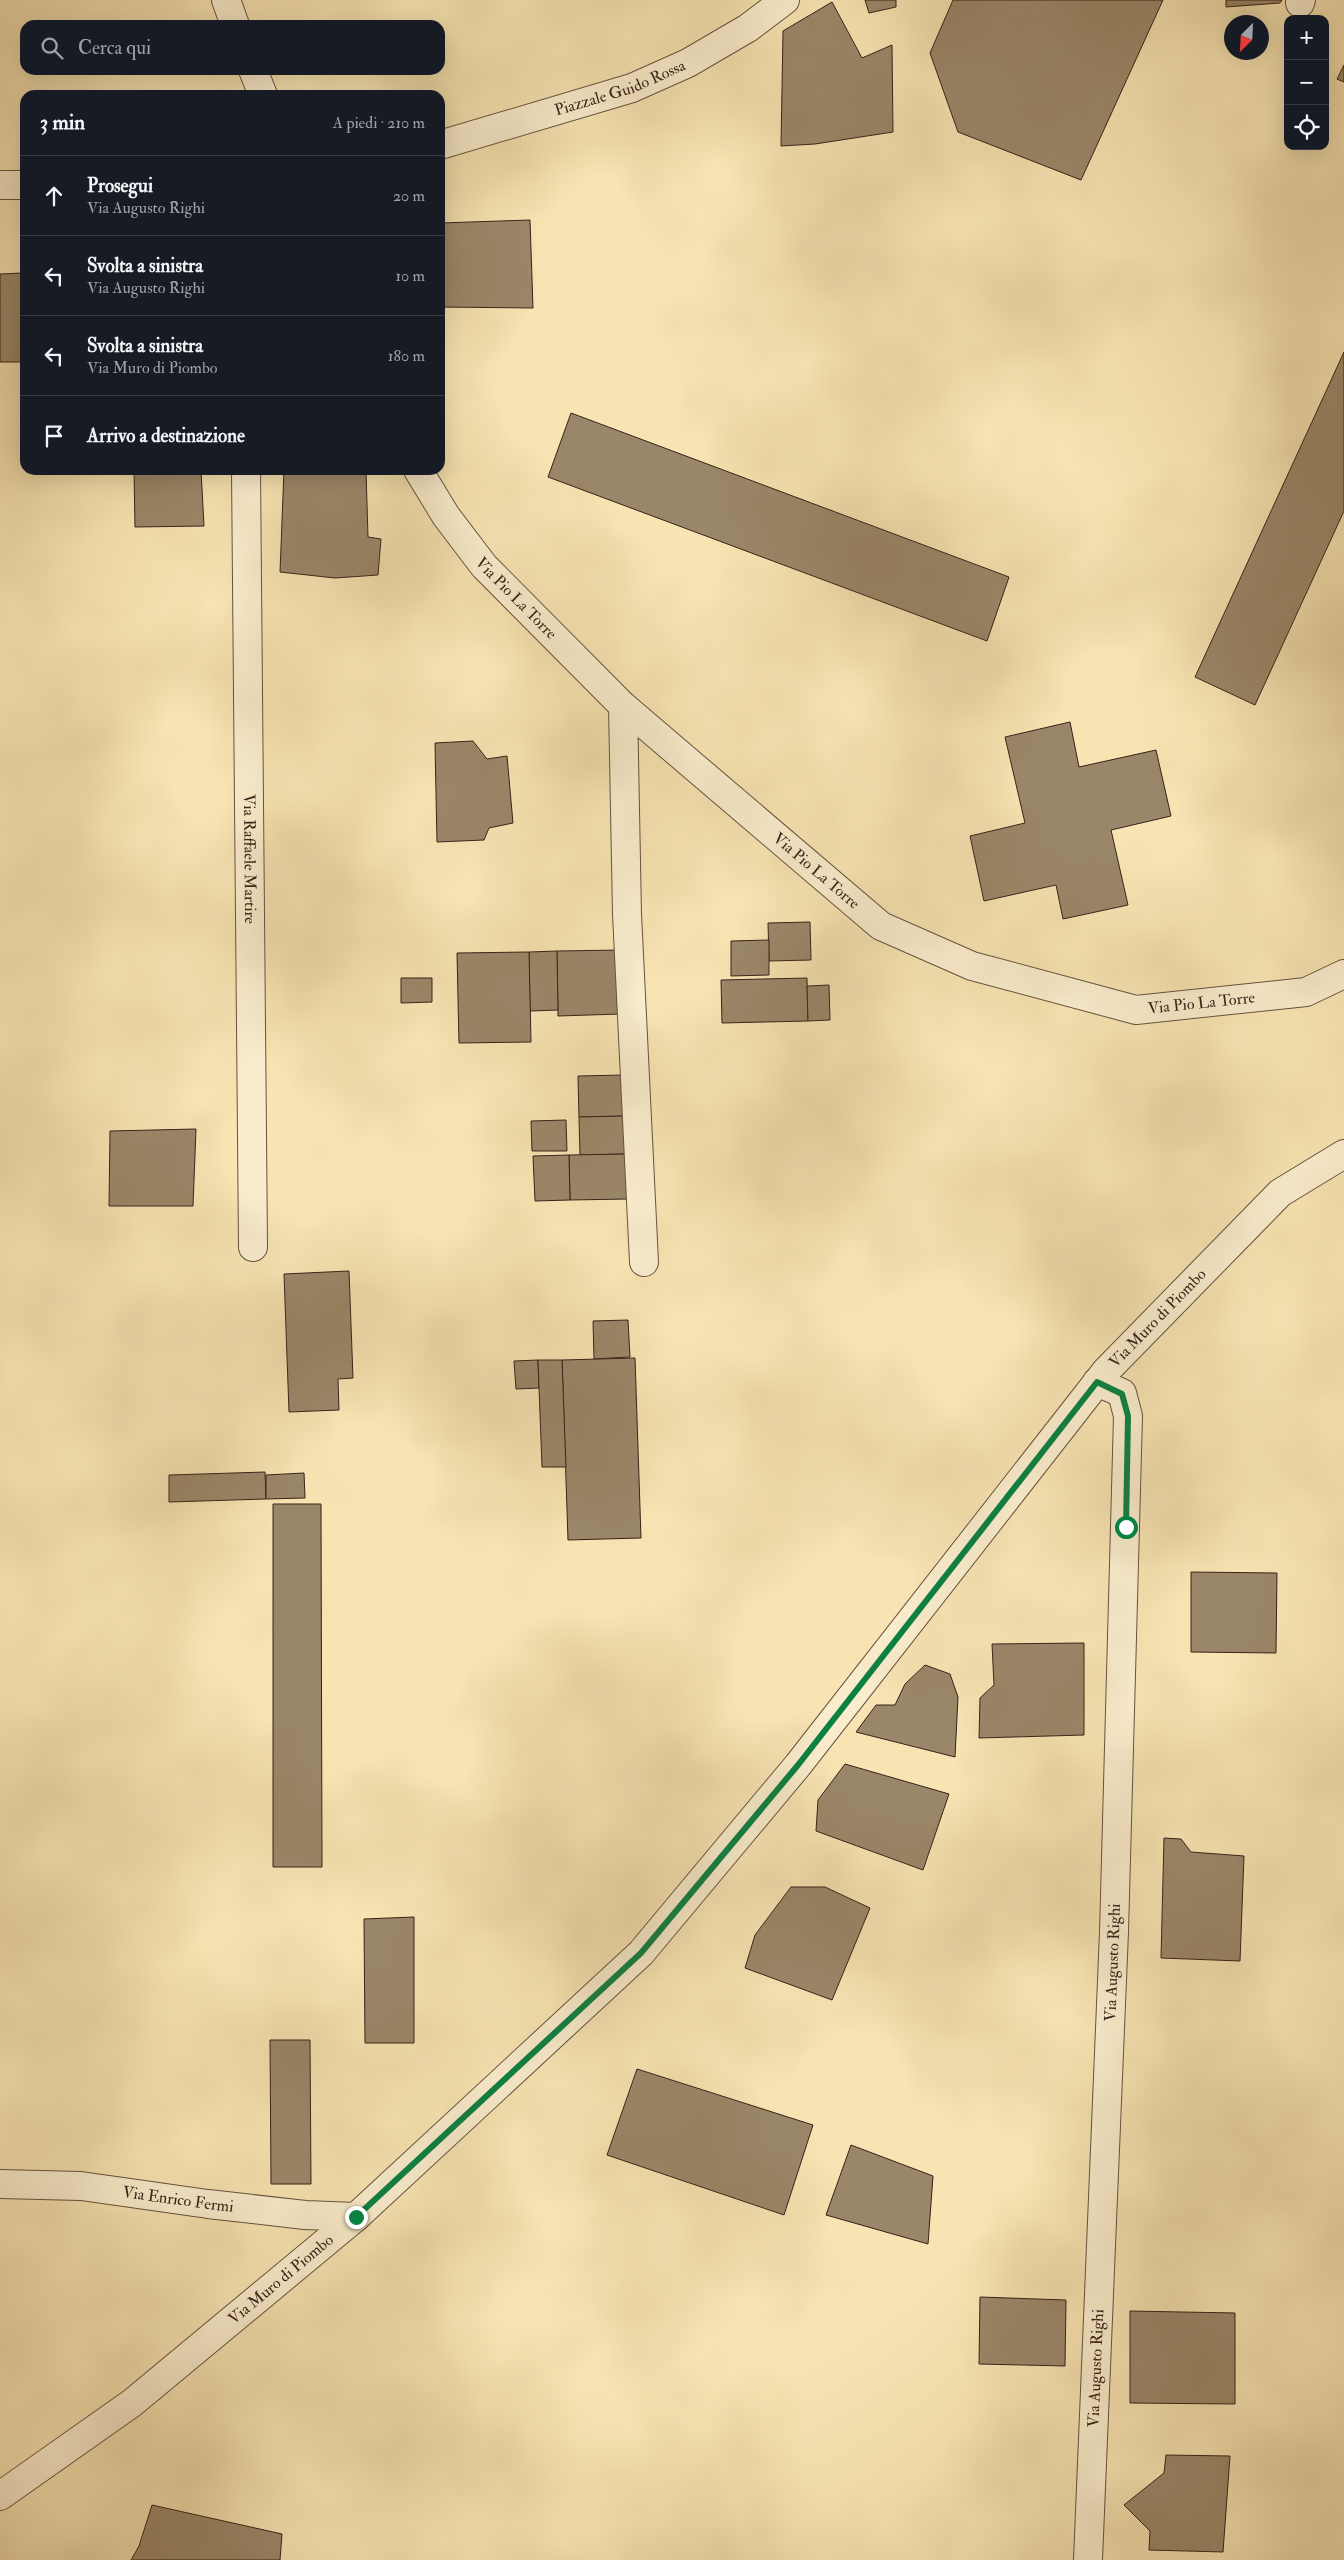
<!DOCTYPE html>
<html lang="it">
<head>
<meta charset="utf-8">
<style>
	body { margin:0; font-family:"IM FELL Double Pica",serif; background:#20242c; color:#f1f3f6 }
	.controls { position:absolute; right:15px; top:15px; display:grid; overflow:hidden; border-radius:10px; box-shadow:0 5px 20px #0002 }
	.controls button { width:45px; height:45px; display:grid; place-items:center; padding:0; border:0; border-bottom:1px solid #363941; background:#171b24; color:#f1f3f6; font:25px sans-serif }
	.compass { position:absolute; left:1224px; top:15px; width:45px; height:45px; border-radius:50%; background:#171b24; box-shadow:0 5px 20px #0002; rotate:204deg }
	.stop { position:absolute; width:15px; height:15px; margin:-11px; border:4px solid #0b8043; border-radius:50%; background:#fff }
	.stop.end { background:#0b8043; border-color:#fff; box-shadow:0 1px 5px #0008 }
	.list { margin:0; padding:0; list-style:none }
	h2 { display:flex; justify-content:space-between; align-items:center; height:65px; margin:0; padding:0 20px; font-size:21px }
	h2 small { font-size:16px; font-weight:400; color:#9ea1a6 }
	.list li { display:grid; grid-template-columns:32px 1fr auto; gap:15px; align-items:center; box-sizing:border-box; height:80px; padding:0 20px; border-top:1px solid #363941 }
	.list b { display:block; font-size:19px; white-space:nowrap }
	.list p { margin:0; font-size:16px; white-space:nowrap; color:#9ea1a6 }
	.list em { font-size:16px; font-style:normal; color:#9ea1a6 }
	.icon { flex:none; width:28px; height:28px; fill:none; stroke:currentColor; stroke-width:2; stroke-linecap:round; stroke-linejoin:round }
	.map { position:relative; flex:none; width:1344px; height:2560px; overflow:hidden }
	.search { position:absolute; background:#171b24; box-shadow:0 5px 20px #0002; left:20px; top:20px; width:425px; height:55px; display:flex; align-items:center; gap:12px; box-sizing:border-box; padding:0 18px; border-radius:15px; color:#9ea1a6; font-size:19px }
	.panel { position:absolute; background:#171b24; box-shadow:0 5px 20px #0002; left:20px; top:90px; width:425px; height:385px; border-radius:15px }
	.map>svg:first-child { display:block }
	.building { fill:#9a8769; stroke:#362219 }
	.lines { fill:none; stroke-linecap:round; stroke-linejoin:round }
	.minor-casing { stroke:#66523f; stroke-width:30 }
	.tertiary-casing { stroke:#66523f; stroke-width:30 }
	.minor { stroke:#faedcd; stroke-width:28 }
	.tertiary { stroke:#faedcd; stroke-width:28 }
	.route { stroke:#0b8043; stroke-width:6 }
	.labels { text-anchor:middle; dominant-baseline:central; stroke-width:4; stroke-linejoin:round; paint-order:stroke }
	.street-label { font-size:16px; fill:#362219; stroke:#faedcd }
</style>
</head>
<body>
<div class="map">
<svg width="1344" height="2560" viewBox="0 0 1344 2560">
	<rect width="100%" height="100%" fill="#f7e4b2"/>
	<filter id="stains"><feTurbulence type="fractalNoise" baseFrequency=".004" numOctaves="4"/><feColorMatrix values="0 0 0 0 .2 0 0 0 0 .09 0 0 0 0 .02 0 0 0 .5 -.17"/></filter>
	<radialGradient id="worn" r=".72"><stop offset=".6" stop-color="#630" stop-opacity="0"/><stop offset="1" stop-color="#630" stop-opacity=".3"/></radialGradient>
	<g class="building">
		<polygon points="865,0 896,0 896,7 869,13"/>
		<polygon points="953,0 1163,0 1081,180 958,132 930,53"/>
		<polygon points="1226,0 1282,0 1280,3 1226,7"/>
		<polygon points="832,2 862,58 892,45 893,132 815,144 781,146 783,31"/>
		<polygon points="1344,65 1344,82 1337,79"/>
		<polygon points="530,220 533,308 440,307 440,223"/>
		<polygon points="23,273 25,362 0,362 0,274"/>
		<polygon points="1344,352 1344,511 1255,705 1195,677"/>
		<polygon points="571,413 1009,577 987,641 548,477"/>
		<polygon points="134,470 201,470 204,526 135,527"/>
		<polygon points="284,470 366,470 368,537 381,539 378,575 335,578 280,572"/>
		<polygon points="1070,722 1079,767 1156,750 1171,816 1111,830 1128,905 1063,919 1056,885 984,901 970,836 1025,823 1005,737"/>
		<polygon points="473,741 487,759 507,756 513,823 489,828 484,840 437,842 435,743"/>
		<polygon points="810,922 811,960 769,961 768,923"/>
		<polygon points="769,940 769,975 731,976 731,941"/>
		<polygon points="619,950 621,1014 558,1016 557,951"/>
		<polygon points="557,951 558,1010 530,1011 529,952"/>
		<polygon points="529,952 531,1042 459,1043 457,953"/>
		<polygon points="401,978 432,978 432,1002 401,1003"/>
		<polygon points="807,978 808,1021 722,1023 721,980"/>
		<polygon points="829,985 830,1020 808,1021 807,986"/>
		<polygon points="624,1075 625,1116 579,1117 578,1076"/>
		<polygon points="625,1116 626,1154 580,1155 579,1117"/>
		<polygon points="566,1120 567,1151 532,1151 531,1121"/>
		<polygon points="196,1129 193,1206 109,1206 110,1131"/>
		<polygon points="626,1154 627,1199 570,1200 569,1155"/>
		<polygon points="569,1155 570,1200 535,1201 533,1156"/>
		<polygon points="349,1271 353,1378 338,1379 339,1410 289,1412 284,1274"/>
		<polygon points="628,1320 630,1357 594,1359 593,1321"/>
		<polygon points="635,1358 641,1538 568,1540 562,1360"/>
		<polygon points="538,1360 539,1388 516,1389 514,1361"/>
		<polygon points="538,1360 562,1360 566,1467 542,1467"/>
		<polygon points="265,1472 266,1499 169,1502 169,1475"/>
		<polygon points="304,1473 305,1498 266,1499 266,1475"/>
		<polygon points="273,1504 321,1504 322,1867 273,1867"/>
		<polygon points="1191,1572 1277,1573 1276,1653 1191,1652"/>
		<polygon points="1084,1643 1084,1735 979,1738 980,1698 994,1685 992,1644"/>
		<polygon points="925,1665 950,1674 958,1697 955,1757 856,1732 876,1705 895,1705 905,1684"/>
		<polygon points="845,1764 949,1794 923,1870 816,1831 818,1800"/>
		<polygon points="1164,1838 1181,1839 1191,1852 1244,1856 1240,1961 1161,1958"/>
		<polygon points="791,1887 825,1887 870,1908 832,2000 745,1968 755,1935"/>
		<polygon points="414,1917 414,2043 365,2043 364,1919"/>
		<polygon points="270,2040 310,2040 311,2184 271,2184"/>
		<polygon points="637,2069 813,2125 784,2215 607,2155"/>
		<polygon points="851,2145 933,2176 928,2244 826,2215"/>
		<polygon points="980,2297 1066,2300 1065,2366 979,2364"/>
		<polygon points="1130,2311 1235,2313 1235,2404 1130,2403"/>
		<polygon points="1166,2455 1230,2456 1223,2552 1149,2550 1150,2531 1124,2505 1164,2473"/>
		<polygon points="152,2505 282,2534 280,2560 131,2560 139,2546"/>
	</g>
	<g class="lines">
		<defs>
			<g id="minor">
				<polyline points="226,0 235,25"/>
				<polyline points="1300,3 1301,0"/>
				<polyline points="253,70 263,95"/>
				<path id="s1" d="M 440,145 L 632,88 L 688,63 L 748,28 L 785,0"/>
				<polyline points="0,185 25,185"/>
				<path id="s2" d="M 246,470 L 253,1247"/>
				<path id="s3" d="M 418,470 L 446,516 L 484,566 L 623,706 L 881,926 L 972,966 L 1136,1010 L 1306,992 L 1344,974"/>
				<polyline points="623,706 627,914 644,1262"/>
				<path id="s4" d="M 0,2184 L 81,2186 L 208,2204 L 305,2215 L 356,2217"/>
				<path id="s5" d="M 1088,2560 L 1114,1932 L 1128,1416 L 1122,1393 L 1097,1382"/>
			</g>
			<g id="tertiary">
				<path id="s6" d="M 0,2496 L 132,2403 L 356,2217 L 641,1953 L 798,1765 L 1106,1371 L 1280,1193 L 1344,1154"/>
			</g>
		</defs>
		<use href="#minor" class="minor-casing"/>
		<use href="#tertiary" class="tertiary-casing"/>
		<use href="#minor" class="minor"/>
		<use href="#tertiary" class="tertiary"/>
	</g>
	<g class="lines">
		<polyline class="route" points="356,2217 641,1953 798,1765 1097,1382 1122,1394 1128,1416 1126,1527"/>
	</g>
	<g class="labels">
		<g class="street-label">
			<text stroke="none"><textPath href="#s1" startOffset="189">Piazzale Guido Rossa</textPath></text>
			<text stroke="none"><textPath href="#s3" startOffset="162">Via Pio La Torre</textPath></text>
			<text stroke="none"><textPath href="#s2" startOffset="389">Via Raffaele Martire</textPath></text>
			<text stroke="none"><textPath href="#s3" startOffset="568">Via Pio La Torre</textPath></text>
			<text stroke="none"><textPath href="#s3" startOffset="988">Via Pio La Torre</textPath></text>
			<text stroke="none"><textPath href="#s6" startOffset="1660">Via Muro di Piombo</textPath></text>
			<text stroke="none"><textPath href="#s5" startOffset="598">Via Augusto Righi</textPath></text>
			<text stroke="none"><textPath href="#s4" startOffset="179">Via Enrico Fermi</textPath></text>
			<text stroke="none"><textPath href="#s6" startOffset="355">Via Muro di Piombo</textPath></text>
			<text stroke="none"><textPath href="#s5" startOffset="192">Via Augusto Righi</textPath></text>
		</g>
	</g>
	<rect width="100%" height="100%" filter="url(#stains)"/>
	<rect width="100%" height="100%" fill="url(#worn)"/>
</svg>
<div class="controls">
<button>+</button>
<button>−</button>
<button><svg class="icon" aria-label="locate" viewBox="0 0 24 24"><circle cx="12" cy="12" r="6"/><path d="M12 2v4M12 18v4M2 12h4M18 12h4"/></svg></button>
</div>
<svg class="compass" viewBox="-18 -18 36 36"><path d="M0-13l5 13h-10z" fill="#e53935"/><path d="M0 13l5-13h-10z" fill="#9ea1a6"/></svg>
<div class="stop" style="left:1126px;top:1527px"></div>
<div class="stop end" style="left:356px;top:2217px"></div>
<div class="search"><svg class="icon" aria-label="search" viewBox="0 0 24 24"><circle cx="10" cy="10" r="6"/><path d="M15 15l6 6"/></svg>Cerca qui</div>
<section class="panel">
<h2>3 min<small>A piedi · 210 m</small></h2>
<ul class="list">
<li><svg class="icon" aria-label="ahead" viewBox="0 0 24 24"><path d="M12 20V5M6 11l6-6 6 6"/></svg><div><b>Prosegui</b><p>Via Augusto Righi</p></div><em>20 m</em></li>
<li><svg class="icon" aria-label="left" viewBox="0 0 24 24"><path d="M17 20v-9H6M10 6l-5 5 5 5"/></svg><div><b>Svolta a sinistra</b><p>Via Augusto Righi</p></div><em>10 m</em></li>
<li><svg class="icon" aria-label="left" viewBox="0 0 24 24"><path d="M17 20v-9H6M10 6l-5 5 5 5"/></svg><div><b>Svolta a sinistra</b><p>Via Muro di Piombo</p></div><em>180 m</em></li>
<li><svg class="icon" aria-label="arrive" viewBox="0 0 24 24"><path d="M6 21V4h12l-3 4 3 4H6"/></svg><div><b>Arrivo a destinazione</b></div></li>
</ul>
</section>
</div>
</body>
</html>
